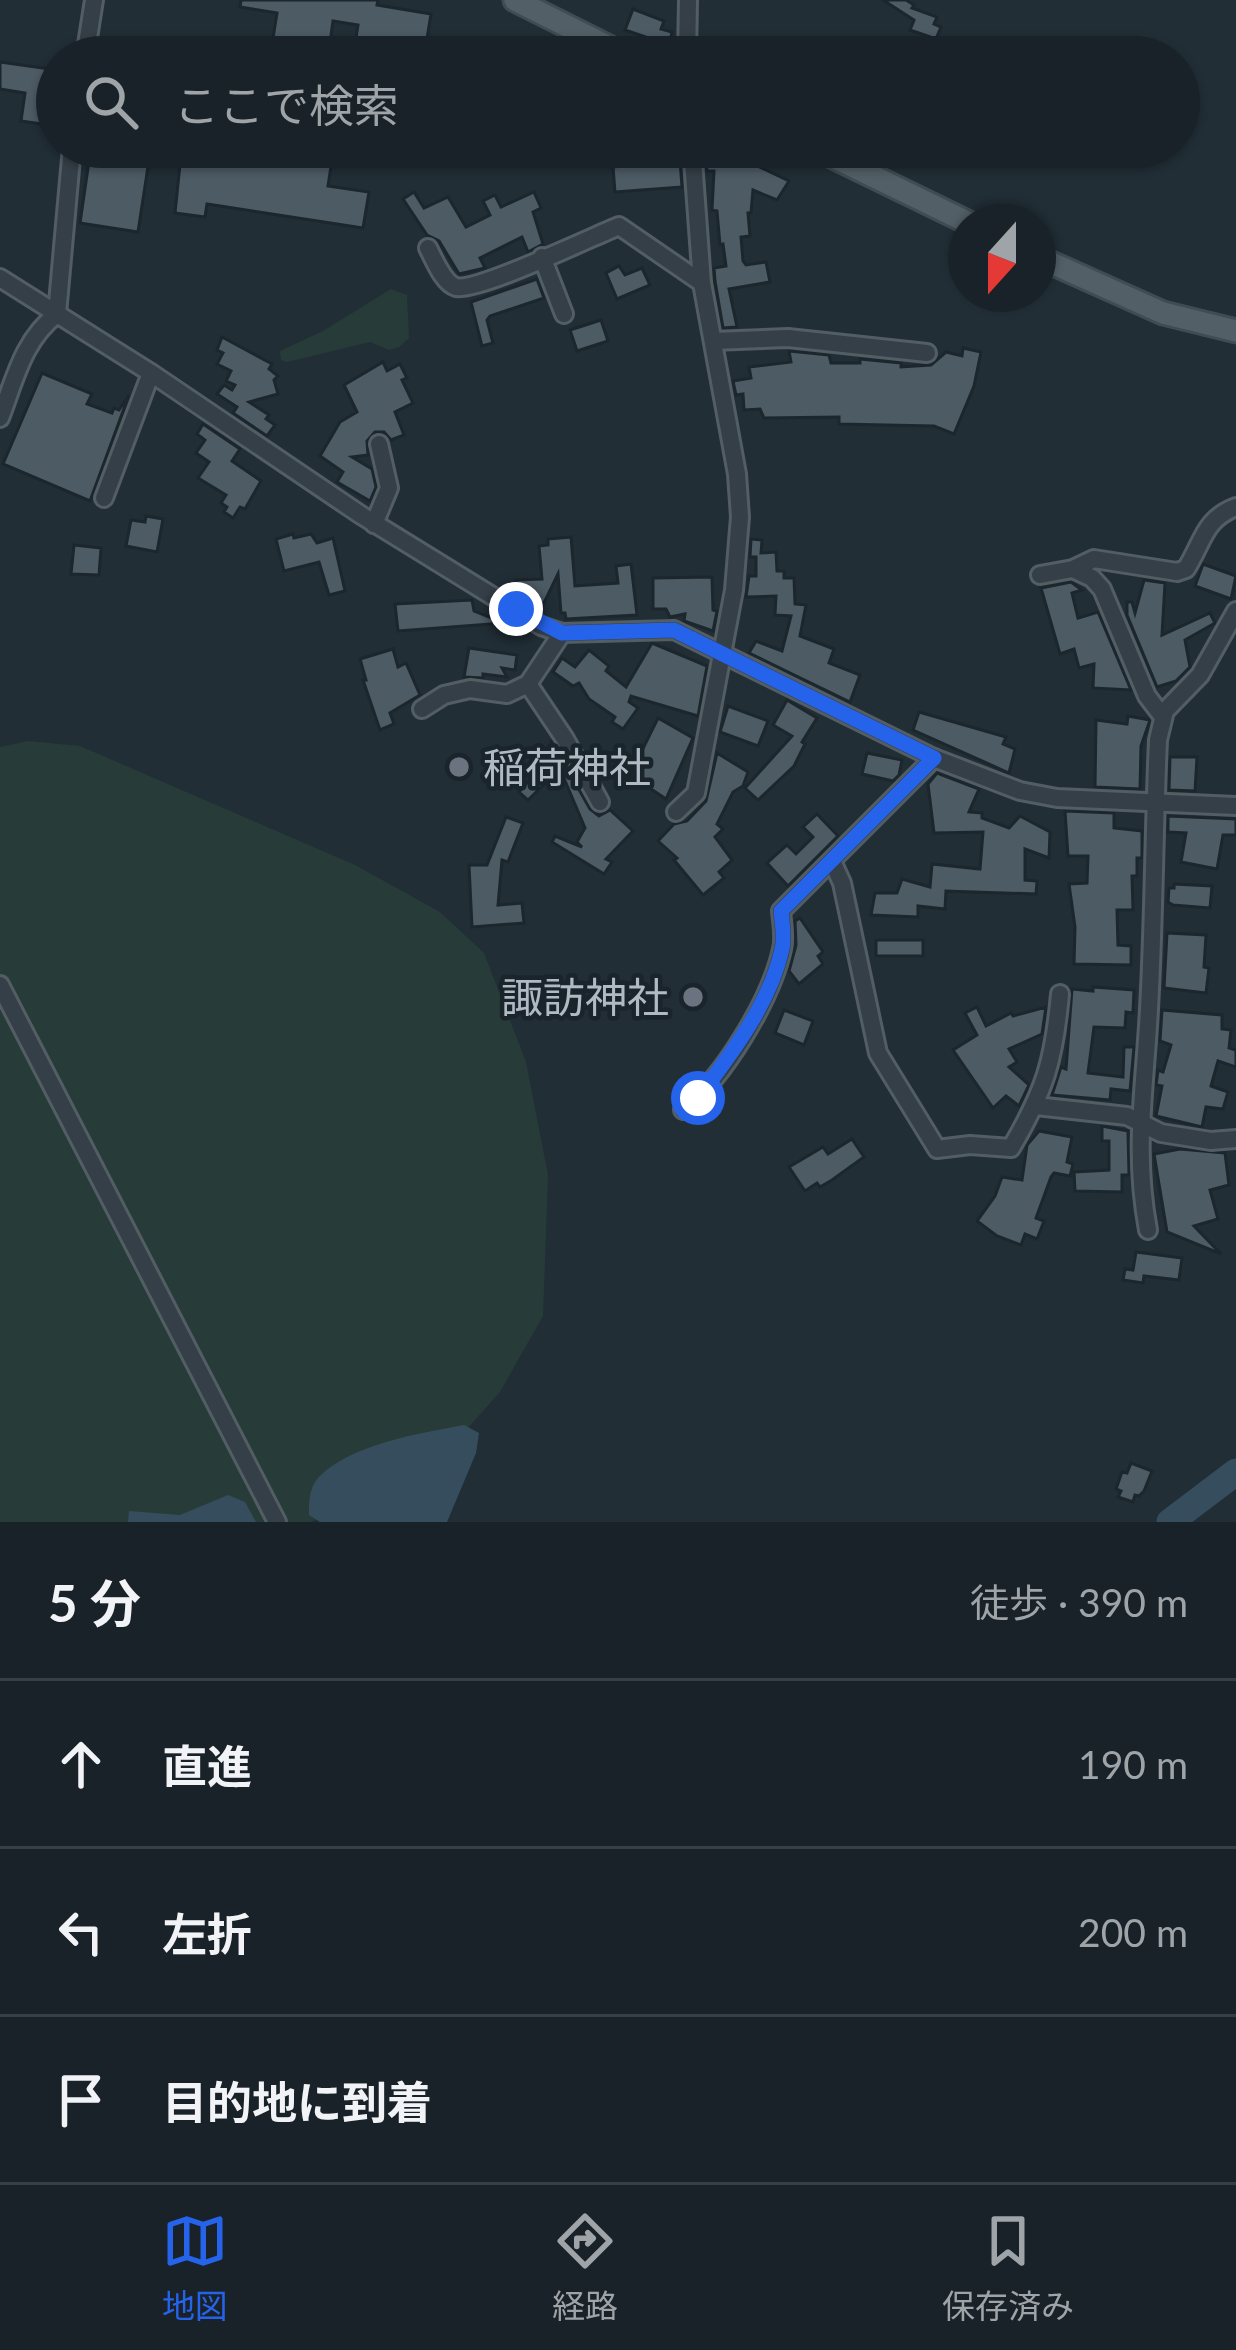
<!DOCTYPE html>
<html lang="ja">
<head>
<meta charset="utf-8">
<style>
	body { margin:0; font-family:Lato,"Noto Sans JP",sans-serif; background:#222a30; color:#f1f3f6 }
	.compass { position:absolute; left:948px; top:204px; width:108px; height:108px; border-radius:50%; background:#192228; box-shadow:0 3px 9px #0004; rotate:201deg }
	.stop { position:absolute; width:36px; height:36px; margin:-27px; border:9px solid #2563eb; border-radius:50%; background:#fff }
	.stop.end { background:#2563eb; border-color:#fff; box-shadow:0 3px 12px #0008 }
	.list { margin:0; padding:0; list-style:none }
	h2 { display:flex; justify-content:space-between; align-items:center; height:156px; margin:0; padding:0 48px; font-size:51px }
	h2 small { font-size:39px; font-weight:400; color:#9fa4a8 }
	.list li { display:grid; grid-template-columns:78px 1fr auto; gap:36px; align-items:center; box-sizing:border-box; height:168px; padding:0 48px; border-top:3px solid #373f45 }
	.list b { display:block; font-size:45px; white-space:nowrap }
	.list em { font-size:39px; font-style:normal; color:#9fa4a8 }
	.icon { flex:none; width:66px; height:66px; fill:none; stroke:currentColor; stroke-width:2; stroke-linecap:round; stroke-linejoin:round }
	.map { position:relative; flex:none; width:1236px; height:1522px; overflow:hidden }
	.search { position:absolute; background:#192228; box-shadow:0 3px 9px #0004; left:36px; right:36px; top:36px; height:132px; display:flex; align-items:center; gap:30px; box-sizing:border-box; padding:0 42px; border-radius:66px; color:#9fa4a8; font-size:45px }
	.sheet { height:660px; background:#192228 }
	nav { display:flex; justify-content:space-around; align-items:center; box-sizing:border-box; height:168px; border-top:3px solid #373f45; background:#192228; font-size:33px; color:#9fa4a8 }
	nav a { display:grid; justify-items:center; gap:6px }
	nav .on { color:#2563eb }
	.map>svg:first-child { display:block }
	.green { fill:#273c39 }
	.water { fill:#364d5d }
	.lines { fill:none; stroke-linecap:round; stroke-linejoin:round }
	.river { stroke:#364d5d; stroke-width:27 }
	.building { fill:#4d5b65; stroke:#1c262d; stroke-width:3 }
	.minor-casing { stroke:#525d64; stroke-width:22 }
	.major-casing { stroke:#414b53; stroke-width:27 }
	.minor { stroke:#353f47; stroke-width:16 }
	.major { stroke:#535f67; stroke-width:21 }
	.route { stroke:#2563eb; stroke-width:15 }
	.worship-dot { fill:#6b7280; stroke:#1a242b; stroke-width:4.5 }
	.labels { text-anchor:middle; dominant-baseline:central; stroke-width:9; stroke-linejoin:round; paint-order:stroke }
	.poi-label { font-size:42px; fill:#afbac3; stroke:#1a242b; text-anchor:start }
</style>
</head>
<body>
<div class="map">
<svg width="1236" height="1522" viewBox="0 0 1236 1522">
	<rect width="100%" height="100%" fill="#212e36"/>
	<g class="green">
		<polygon points="391,289 407,295 409,338 399,347 389,350 370,342 287,362 281,360 280,351 323,331"/>
		<polygon points="28,741 80,746 355,865 440,912 484,953 526,1062 548,1175 543,1316 500,1392 457,1440 373,1492 311,1522 0,1522 0,747"/>
	</g>
	<g class="water">
		<path d="M 464,1425 L 479,1433 L 476,1453 L 447,1522 L 320,1522 L 309,1515 C 309,1502 309,1488 318,1478 C 350,1444 421,1433 464,1425 Z"/>
		<polygon points="228,1495 245,1502 256,1522 128,1522 129,1511 180,1515"/>
	</g>
	<g class="lines">
		<polyline class="river" points="1170,1522 1236,1472"/>
	</g>
	<g class="building">
		<polygon points="241,0 378,0 377,5 431,14 424,57 353,57 358,25 333,21 328,57 270,57 277,13 240,7"/>
		<polygon points="883,0 906,0 914,5 912,8 937,17 934,24 941,27 936,39 910,30 914,20"/>
		<polygon points="633,9 664,21 661,29 672,32 669,45 625,30"/>
		<polygon points="0,62 57,70 57,100 46,98 42,124 21,121 25,93 0,89"/>
		<polygon points="91,147 151,147 138,232 80,223"/>
		<polygon points="187,147 334,147 328,186 369,192 363,228 207,204 205,217 175,213 180,164 185,165"/>
		<polygon points="633,147 679,147 682,187 615,192 613,167 634,165"/>
		<polygon points="705,149 734,151 734,158 749,157 749,162 789,181 777,200 753,190 751,213 748,213 750,236 741,237 743,261 746,265 766,262 770,282 729,289 737,327 723,328 715,281 714,268 726,266 723,244 720,245 717,211 712,210 714,171 707,171"/>
		<polygon points="414,192 424,208 448,197 466,227 490,215 483,201 495,195 501,207 534,192 541,208 533,212 543,244 528,252 522,237 480,258 485,268 459,274 439,241 427,235 403,199"/>
		<polygon points="619,266 625,275 642,268 650,285 617,299 606,273"/>
		<polygon points="537,279 544,298 490,316 487,320 493,343 482,346 471,302"/>
		<polygon points="601,320 608,341 577,351 570,330"/>
		<polygon points="222,337 272,364 269,369 278,376 274,380 278,394 249,402 269,415 266,419 275,425 267,436 233,413 237,407 217,394 224,385 232,390 235,385 226,381 231,371 217,364 223,353 217,350"/>
		<polygon points="963,348 981,352 974,386 954,434 934,426 839,424 839,417 764,418 760,409 744,410 743,394 736,395 733,381 751,378 749,367 791,362 789,351 829,355 831,363 860,363 860,359 901,363 901,367 931,365 946,352 962,356"/>
		<polygon points="383,362 387,371 400,364 407,378 402,380 413,403 395,412 404,435 391,440 384,432 375,432 367,441 368,455 352,457 372,469 376,487 370,501 337,482 343,472 320,456 340,422 357,412 344,385"/>
		<polygon points="42,373 92,394 87,404 112,413 114,408 119,410 129,395 90,501 3,464"/>
		<polygon points="203,424 240,449 232,461 261,481 245,509 240,507 233,518 224,512 227,507 221,503 226,495 198,478 209,462 196,453 205,440 197,434"/>
		<polygon points="146,516 163,519 157,552 126,546 131,520 145,522"/>
		<polygon points="293,534 294,538 311,534 317,543 333,538 345,591 329,595 319,562 284,571 276,539"/>
		<polygon points="571,537 575,586 618,583 616,566 631,564 637,615 566,619 565,613 561,613 558,574 540,611 526,602 525,592 516,593 516,580 542,579 539,546 548,545 548,539"/>
		<polygon points="751,539 762,540 761,553 776,552 777,571 784,571 784,578 794,578 795,604 806,605 800,636 834,649 829,663 860,675 850,702 749,653 756,641 782,651 791,616 775,615 776,596 746,597 749,576 756,576 756,557 750,557"/>
		<polygon points="74,545 101,548 99,575 71,574"/>
		<polygon points="1203,564 1236,576 1231,599 1195,586"/>
		<polygon points="712,577 713,610 717,611 713,631 684,621 685,614 670,617 666,609 653,609 653,578"/>
		<polygon points="1144,580 1165,583 1162,635 1210,613 1215,623 1185,640 1190,667 1176,681 1157,687 1127,615 1127,602 1132,602 1135,613"/>
		<polygon points="1071,582 1082,590 1072,593 1078,618 1098,612 1131,690 1093,688 1094,664 1079,668 1074,649 1060,654 1041,588"/>
		<polygon points="472,600 474,611 504,623 398,631 395,604"/>
		<polygon points="652,643 707,666 698,716 631,696 629,702 638,708 623,729 612,722 615,717 589,699 579,683 573,686 553,672 562,658 575,667 589,650 609,666 606,671 626,687"/>
		<polygon points="469,648 517,655 515,670 502,668 507,677 483,674 483,678 464,677"/>
		<polygon points="393,649 398,667 406,663 420,695 390,713 394,724 380,730 363,680 366,680 360,659"/>
		<polygon points="787,700 817,718 802,742 805,744 794,766 758,800 745,788 792,736 773,725"/>
		<polygon points="728,706 768,721 758,746 720,732"/>
		<polygon points="919,712 1006,737 1003,744 1015,749 1009,773 913,730"/>
		<polygon points="1128,716 1150,720 1141,746 1140,789 1095,787 1096,720 1127,724"/>
		<polygon points="658,718 693,738 666,799 630,775"/>
		<polygon points="551,740 590,809 599,816 610,810 633,831 606,859 612,862 604,874 552,842 555,836 582,847 577,842 585,828 560,769 528,800 519,792 547,760 544,754 552,749"/>
		<polygon points="717,753 748,772 743,786 733,792 717,824 723,829 715,837 732,860 719,872 724,878 703,895 674,860 677,858 658,841 674,824 687,821 706,801"/>
		<polygon points="867,753 902,760 899,775 893,781 862,774"/>
		<polygon points="1170,757 1197,757 1195,791 1169,790"/>
		<polygon points="937,773 979,789 969,812 982,813 982,818 1009,828 1020,816 1050,832 1049,858 1025,849 1025,880 1037,881 1036,894 946,891 945,909 918,906 918,917 871,915 875,893 897,893 902,879 930,887 932,864 980,869 983,832 934,833 928,784"/>
		<polygon points="1065,811 1114,813 1114,828 1142,831 1142,858 1137,858 1137,876 1132,876 1133,910 1117,910 1118,945 1131,946 1131,965 1074,964 1075,927 1069,884 1087,883 1088,856 1068,856"/>
		<polygon points="817,814 838,836 788,886 767,863 787,845 796,854 813,837 803,827"/>
		<polygon points="1168,816 1236,819 1236,835 1223,835 1217,869 1181,862 1186,833 1168,832"/>
		<polygon points="506,817 523,823 508,862 502,860 498,905 522,903 524,923 472,927 469,865 487,865"/>
		<polygon points="1174,884 1212,886 1210,908 1173,905 1168,902 1169,888 1174,888"/>
		<polygon points="800,918 823,952 818,956 823,964 799,984 789,971 796,945 795,921"/>
		<polygon points="1167,933 1206,935 1204,967 1209,968 1206,993 1164,988"/>
		<rect x="876" y="940" width="47" height="16"/>
		<polygon points="1093,987 1134,990 1133,1013 1126,1012 1125,1028 1094,1027 1088,1073 1123,1077 1124,1047 1134,1047 1130,1091 1111,1089 1110,1100 1052,1095 1061,1067 1066,1069 1072,989 1093,991"/>
		<polygon points="977,1007 986,1026 1011,1013 1013,1016 1046,1007 1042,1034 1009,1049 1017,1062 1009,1067 1029,1085 1019,1106 1006,1096 993,1108 953,1050 977,1035 965,1013"/>
		<polygon points="784,1010 813,1021 804,1045 775,1033"/>
		<polygon points="1162,1010 1222,1015 1222,1029 1231,1030 1229,1048 1236,1050 1236,1067 1218,1061 1211,1086 1228,1092 1223,1109 1206,1107 1202,1127 1156,1116 1162,1086 1156,1085 1158,1070 1163,1072 1171,1045 1160,1041"/>
		<polygon points="1102,1126 1128,1131 1129,1175 1122,1175 1122,1192 1075,1191 1074,1172 1109,1170 1109,1141 1102,1141"/>
		<polygon points="1039,1131 1072,1137 1067,1162 1073,1164 1070,1176 1054,1173 1051,1177 1036,1218 1044,1221 1037,1239 1025,1234 1021,1245 997,1236 977,1221 995,1196 1002,1177 1022,1180 1027,1145"/>
		<polygon points="852,1139 864,1157 832,1180 820,1187 817,1183 805,1191 789,1167 823,1147 828,1154"/>
		<polygon points="1180,1149 1225,1153 1229,1185 1210,1190 1218,1219 1194,1226 1221,1254 1167,1232 1154,1154"/>
		<polygon points="1136,1252 1182,1258 1179,1280 1144,1276 1143,1283 1123,1280 1125,1269 1133,1270"/>
		<polygon points="1131,1463 1152,1471 1144,1491 1139,1496 1135,1495 1133,1502 1118,1497 1121,1491 1116,1489 1122,1472 1127,1473"/>
	</g>
	<g class="lines">
		<defs>
			<g id="minor">
				<polyline points="85,57 94,0"/>
				<polyline points="687,57 688,0"/>
				<path d="M 428,248 C 434,259 443,283 456,287 C 477,292 592,237 619,226 L 702,283"/>
				<polyline points="542,257 564,314"/>
				<polyline points="0,278 151,373 361,515 541,626 562,633 674,630 934,758 1020,791 1057,798 1236,806"/>
				<polyline points="713,341 788,338 927,353"/>
				<path d="M 0,418 C 15,379 23,340 57,314 L 72,147"/>
				<polyline points="104,498 151,373"/>
				<polyline points="374,524 389,488 379,444"/>
				<polyline points="1073,569 1092,578 1102,589 1147,696 1163,717"/>
				<path d="M 1040,575 L 1073,569 L 1094,559 L 1177,572 L 1186,569 C 1203,542 1204,519 1236,507"/>
				<polyline points="528,684 565,739 600,802"/>
				<polyline points="422,709 444,695 470,689 507,694 528,684 562,633"/>
				<polyline points="676,812 696,793 734,590 740,517 737,474 702,283 692,147"/>
				<path d="M 832,861 L 842,883 L 878,1053 L 937,1149 L 970,1145 L 1011,1148 C 1045,1090 1054,1061 1060,994"/>
				<polyline points="0,985 277,1522"/>
				<polyline points="1036,1106 1127,1116 1161,1133 1211,1141 1236,1139"/>
				<path d="M 683,1110 C 723,1078 771,1000 782,949 C 785,937 782,923 781,911 L 934,758"/>
				<path d="M 1148,1230 C 1133,1150 1145,1089 1149,1009 C 1154,919 1154,830 1158,740 L 1165,711 L 1200,675 L 1236,611"/>
			</g>
			<g id="major">
				<polyline points="515,0 629,57"/>
				<polyline points="813,147 967,222"/>
				<polyline points="1038,257 1163,313 1236,331"/>
			</g>
		</defs>
		<use href="#minor" class="minor-casing"/>
		<use href="#major" class="major-casing"/>
		<use href="#minor" class="minor"/>
		<use href="#major" class="major"/>
	</g>
	<g class="lines">
		<path class="route" d="M 516,609 L 562,633 L 674,630 L 934,758 L 781,911 C 782,923 785,937 782,949 C 770,1004 731,1054 698,1098"/>
	</g>
	<g class="worship-dot">
		<circle cx="459" cy="767" r="12"/>
		<circle cx="693" cy="997" r="12"/>
	</g>
	<g class="labels">
		<g class="poi-label">
			<text x="483" y="767">稲荷神社</text>
			<text x="669" y="997" text-anchor="end">諏訪神社</text>
		</g>
	</g>
</svg>
<svg class="compass" viewBox="-18 -18 36 36"><path d="M0-13l5 13h-10z" fill="#e53935"/><path d="M0 13l5-13h-10z" fill="#9fa4a8"/></svg>
<div class="stop" style="left:698px;top:1098px"></div>
<div class="stop end" style="left:516px;top:609px"></div>
<div class="search"><svg class="icon" aria-label="search" viewBox="0 0 24 24"><circle cx="10" cy="10" r="6"/><path d="M15 15l6 6"/></svg>ここで検索</div>
</div>
<section class="sheet">
<h2>5 分<small>徒歩 · 390 m</small></h2>
<ul class="list">
<li><svg class="icon" aria-label="ahead" viewBox="0 0 24 24"><path d="M12 20V5M6 11l6-6 6 6"/></svg><div><b>直進</b></div><em>190 m</em></li>
<li><svg class="icon" aria-label="left" viewBox="0 0 24 24"><path d="M17 20v-9H6M10 6l-5 5 5 5"/></svg><div><b>左折</b></div><em>200 m</em></li>
<li><svg class="icon" aria-label="arrive" viewBox="0 0 24 24"><path d="M6 21V4h12l-3 4 3 4H6"/></svg><div><b>目的地に到着</b></div></li>
</ul>
</section>
<nav>
<a class="on"><svg class="icon" aria-label="map" viewBox="0 0 24 24"><path d="M3 6l6-2 6 2 6-2v14l-6 2-6-2-6 2zM9 4v14M15 6v14"/></svg>地図</a>
<a><svg class="icon" aria-label="directions" viewBox="0 0 24 24"><path d="M12 3l9 9-9 9-9-9zM9 14v-3h6M13 9l2 2-2 2"/></svg>経路</a>
<a><svg class="icon" aria-label="saved" viewBox="0 0 24 24"><path d="M7 4h10v16l-5-4-5 4z"/></svg>保存済み</a>
</nav>
</body>
</html>
